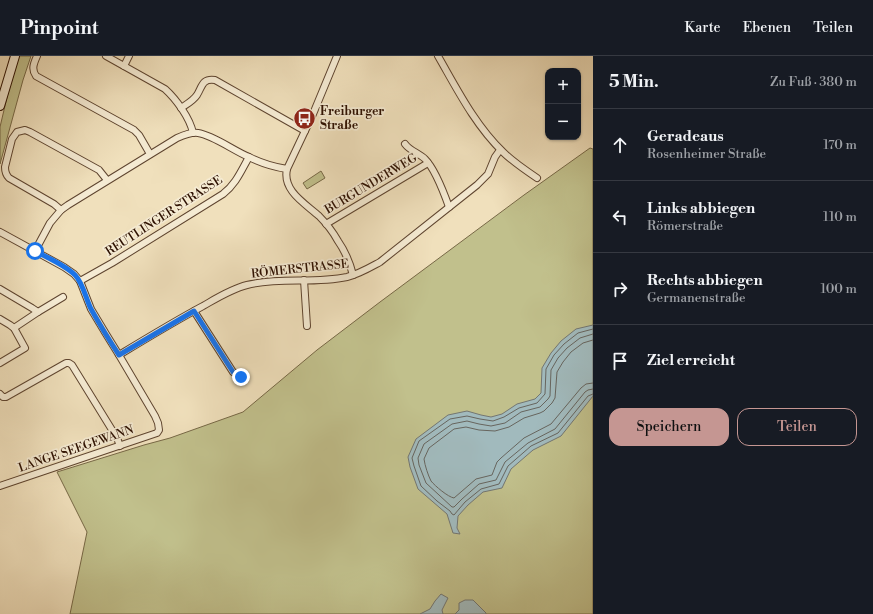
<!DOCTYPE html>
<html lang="de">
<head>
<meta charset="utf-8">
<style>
	body { margin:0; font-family:"Libre Bodoni",serif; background:#20242c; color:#f1f3f6 }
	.controls { position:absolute; right:12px; top:12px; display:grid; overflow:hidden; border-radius:8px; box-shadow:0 1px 3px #0004 }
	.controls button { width:36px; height:36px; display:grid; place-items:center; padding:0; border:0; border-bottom:1px solid #363941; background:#171b24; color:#f1f3f6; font:20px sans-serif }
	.stop { position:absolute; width:12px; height:12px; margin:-9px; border:3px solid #1a73e8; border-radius:50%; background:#fff }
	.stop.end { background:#1a73e8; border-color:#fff; box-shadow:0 1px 4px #0008 }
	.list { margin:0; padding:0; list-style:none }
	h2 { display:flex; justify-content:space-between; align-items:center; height:52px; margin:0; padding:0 16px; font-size:17px }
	h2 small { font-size:13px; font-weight:400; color:#9ea1a6 }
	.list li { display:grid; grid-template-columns:26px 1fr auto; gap:12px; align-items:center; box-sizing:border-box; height:72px; padding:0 16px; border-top:1px solid #363941 }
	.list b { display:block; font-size:15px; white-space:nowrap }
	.list p { margin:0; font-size:13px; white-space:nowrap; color:#9ea1a6 }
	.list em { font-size:13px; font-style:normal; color:#9ea1a6 }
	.actions { display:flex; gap:8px; padding:12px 16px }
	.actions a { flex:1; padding:9px 0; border:1px solid #c59692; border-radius:12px; text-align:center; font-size:14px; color:#c59692 }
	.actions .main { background:#c59692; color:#111 }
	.icon { flex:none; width:22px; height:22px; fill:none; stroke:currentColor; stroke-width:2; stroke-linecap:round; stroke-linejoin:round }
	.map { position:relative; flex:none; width:593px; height:558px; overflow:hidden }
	header { display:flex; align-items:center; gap:24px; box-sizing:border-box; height:56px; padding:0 20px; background:#171b24; border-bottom:1px solid #363941 }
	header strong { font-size:19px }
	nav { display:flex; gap:22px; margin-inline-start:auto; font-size:14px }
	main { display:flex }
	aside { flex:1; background:#171b24 }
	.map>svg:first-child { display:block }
	.green { fill:#c1c08c; stroke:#776846 }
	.water { fill:#a1babd; stroke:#737671 }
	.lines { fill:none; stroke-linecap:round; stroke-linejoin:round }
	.shore { stroke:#67655e; stroke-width:1 }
	.minor-casing { stroke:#5e442f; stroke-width:8 }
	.secondary-casing { stroke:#2d1000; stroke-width:10 }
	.minor { stroke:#f5ebd3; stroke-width:6 }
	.secondary { stroke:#f5ebd3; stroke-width:8 }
	.route { stroke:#1a73e8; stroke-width:5 }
	.labels { text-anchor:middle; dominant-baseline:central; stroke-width:3.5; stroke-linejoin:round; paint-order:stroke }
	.poi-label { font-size:12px; font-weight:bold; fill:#2d1000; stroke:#f5ebd3; text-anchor:start }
	.street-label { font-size:12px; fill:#2d1000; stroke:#f5ebd3 }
</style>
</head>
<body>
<header>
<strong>Pinpoint</strong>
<nav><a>Karte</a><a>Ebenen</a><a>Teilen</a></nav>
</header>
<main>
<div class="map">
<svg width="593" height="558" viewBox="0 0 593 558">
	<rect width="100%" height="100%" fill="#f0e0bc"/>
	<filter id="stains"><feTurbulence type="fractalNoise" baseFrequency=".005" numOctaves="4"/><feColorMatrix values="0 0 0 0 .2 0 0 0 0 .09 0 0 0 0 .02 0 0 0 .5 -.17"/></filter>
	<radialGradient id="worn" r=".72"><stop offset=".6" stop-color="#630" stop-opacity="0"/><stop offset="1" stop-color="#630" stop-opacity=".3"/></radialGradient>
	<g class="green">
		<polygon points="19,0 31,0 23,24 0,108 0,71 8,37"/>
		<polygon points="590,92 593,93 593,558 70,558 87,476 57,416 144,389 170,382 243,356 317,294 380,246 524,139"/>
		<polygon points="321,115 325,122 307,133 303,127"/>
	</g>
	<g class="water">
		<polygon points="593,269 593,340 561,380 533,394 511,413 502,432 483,436 468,449 458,460 457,472 460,478 453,477 447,458 418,433 410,411 408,401 416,383 448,359 467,355 481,359 491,361 502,358 517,348 535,343 541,337 542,312 551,297 561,285 576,273"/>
		<polygon points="441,538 448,542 442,554 443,558 420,558 430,553 435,545"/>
		<polygon points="465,544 473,544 486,557 486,558 455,558 459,554 459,547"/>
	</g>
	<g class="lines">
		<g class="shore">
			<polyline points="593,273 578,277 564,288 554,299 546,313 545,338 537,347 519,352 504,361 493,365 480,363 467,360 450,363 419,385 412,402 414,410 421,430 437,445 450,455 452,458 454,459 465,446 481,433 499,428 508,410 531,390 558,377 588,340 593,338"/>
			<polyline points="593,278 580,282 567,292 558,302 551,314 550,340 548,343 540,351 521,356 505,367 491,370 479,368 467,365 452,368 424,388 418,402 419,409 426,427 452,451 454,451 462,443 479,428 496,424 505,406 528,387 555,373 585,336 588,334 593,333"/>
			<path d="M 593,284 L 583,287 L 571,296 L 563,306 L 557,316 L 555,342 L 552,347 L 544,355 L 540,357 L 524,362 L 509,371 L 495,375 L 479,374 L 466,371 L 454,373 L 429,392 L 424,403 C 425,410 428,419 431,425 C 435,430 448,441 454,442 L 476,423 L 492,419 L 497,406 L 501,402 L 524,382 L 551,368 L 581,332 L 586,328 L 593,327"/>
		</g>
		<defs>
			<g id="minor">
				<path d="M 37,0 C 34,7 31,13 36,20 L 134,74 L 139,79 L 150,98"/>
				<path d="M 106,0 L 165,33 C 176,43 190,62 193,77"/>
				<path d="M 337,0 L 313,58 L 287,113 C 282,135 306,148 319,160 C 326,167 333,176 338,185 C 345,195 350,207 353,219"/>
				<path d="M 438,0 C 457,33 475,69 503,96 C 513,106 525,114 537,122"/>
				<polyline points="124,10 129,0"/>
				<path d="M 181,52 C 187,48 193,45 197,39 C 202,31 202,22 215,24 L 305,75"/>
				<path d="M 405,88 C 410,95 419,97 425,103 C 435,113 444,137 449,151"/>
				<path d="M 61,154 L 54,148 L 9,122 C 6,119 5,116 5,111 L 12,83 L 17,76 L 25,74 L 30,76 L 99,114 L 107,124"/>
				<polyline points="326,168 428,107"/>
				<polyline points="0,176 64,211 74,218 80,225 91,253 106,278 119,299 155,360 158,367 159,374 157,377 0,430"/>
				<path d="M 35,195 L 50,167 L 61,154 L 68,149 L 177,82 C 184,79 191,76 198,77 C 213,79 234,95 249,101 C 261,107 274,111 287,113"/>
				<polyline points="304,224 307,270"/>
				<path d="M 80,225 L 112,207 L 223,138 C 236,128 241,115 249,101"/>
				<polyline points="0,233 32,252 38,256 63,241"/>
				<polyline points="194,255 233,316 241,321"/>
				<polyline points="0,263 10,269 14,272 25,292 0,307"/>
				<polyline points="14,272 38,256"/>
				<path d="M 119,299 C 147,282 175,265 203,250 C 217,242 231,233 247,229 C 279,221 314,228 347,221 C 359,218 369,212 380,206 L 477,129 L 488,118 L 495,101 L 500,94"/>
				<polyline points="0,338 3,341 6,341 66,307 69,307 72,309 117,382 120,390"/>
			</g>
			<polyline id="secondary" points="0,50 15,0"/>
		</defs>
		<use href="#minor" class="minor-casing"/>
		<use href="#secondary" class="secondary-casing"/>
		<use href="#minor" class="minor"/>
		<use href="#secondary" class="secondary"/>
	</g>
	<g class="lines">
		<path class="route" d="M 35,195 C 48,202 65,209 75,219 C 83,227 86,243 91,253 C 100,269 109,284 119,299 L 194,255 L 233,316 L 235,318 L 241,321"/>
	</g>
	<defs>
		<symbol id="bus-disc" viewBox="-11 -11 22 22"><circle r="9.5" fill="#8f2418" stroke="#f5ebd3"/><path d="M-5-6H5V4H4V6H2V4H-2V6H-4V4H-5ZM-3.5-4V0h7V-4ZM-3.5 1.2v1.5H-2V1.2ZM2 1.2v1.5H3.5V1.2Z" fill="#fff"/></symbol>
	</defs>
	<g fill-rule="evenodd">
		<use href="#bus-disc" x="292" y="50" width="25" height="25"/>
	</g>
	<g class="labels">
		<g class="poi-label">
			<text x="320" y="55">Freiburger<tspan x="320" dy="14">Straße</tspan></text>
		</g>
		<g class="street-label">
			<text transform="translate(371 128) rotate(-31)">BURGUNDERWEG</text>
			<text transform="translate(164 160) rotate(-33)">REUTLINGER STRASSE</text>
			<text transform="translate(300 213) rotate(-6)">RÖMERSTRASSE</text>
			<text transform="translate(76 393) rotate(-19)">LANGE SEEGEWANN</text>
		</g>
	</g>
	<rect width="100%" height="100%" filter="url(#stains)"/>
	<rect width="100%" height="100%" fill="url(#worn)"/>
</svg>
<div class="controls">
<button>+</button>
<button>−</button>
</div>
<div class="stop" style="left:35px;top:195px"></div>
<div class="stop end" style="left:241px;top:321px"></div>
</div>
<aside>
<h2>5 Min.<small>Zu Fuß · 380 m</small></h2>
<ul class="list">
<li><svg class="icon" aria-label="ahead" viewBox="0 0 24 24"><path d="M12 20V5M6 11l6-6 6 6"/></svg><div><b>Geradeaus</b><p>Rosenheimer Straße</p></div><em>170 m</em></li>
<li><svg class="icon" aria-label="left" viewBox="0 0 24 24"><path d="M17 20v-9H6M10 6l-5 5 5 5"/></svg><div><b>Links abbiegen</b><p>Römerstraße</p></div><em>110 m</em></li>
<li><svg class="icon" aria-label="right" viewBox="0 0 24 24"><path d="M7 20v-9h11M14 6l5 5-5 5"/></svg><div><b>Rechts abbiegen</b><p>Germanenstraße</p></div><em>100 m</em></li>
<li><svg class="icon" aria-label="arrive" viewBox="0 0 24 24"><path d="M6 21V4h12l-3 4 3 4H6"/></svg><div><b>Ziel erreicht</b></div></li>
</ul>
<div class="actions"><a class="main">Speichern</a><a>Teilen</a></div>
</aside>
</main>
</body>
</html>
